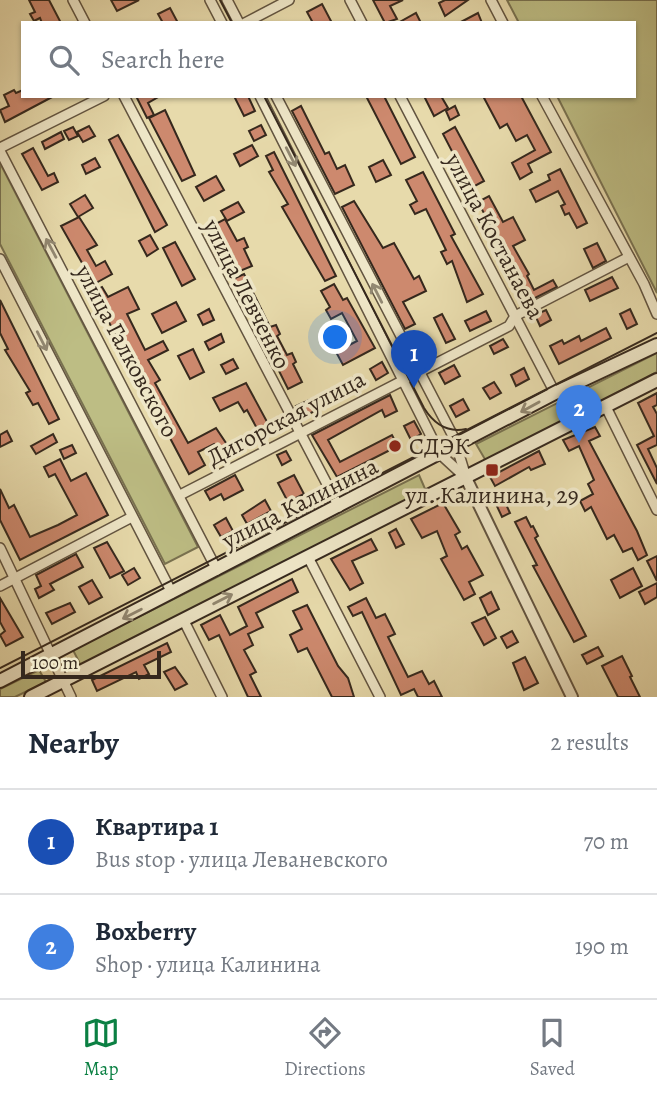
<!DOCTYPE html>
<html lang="en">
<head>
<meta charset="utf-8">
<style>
	body { margin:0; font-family:Alegreya,serif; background:#f2f2f3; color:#1f2937 }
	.scale { position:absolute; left:21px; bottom:18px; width:140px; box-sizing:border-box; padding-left:7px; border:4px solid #35281d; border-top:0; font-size:19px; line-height:24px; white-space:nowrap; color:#35281d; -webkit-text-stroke:5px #efe7c8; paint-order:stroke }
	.you { position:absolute; left:336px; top:338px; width:24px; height:24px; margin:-18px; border:5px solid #fff; border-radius:50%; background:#1a73e8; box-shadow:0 0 0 10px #1a73e833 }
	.badge { display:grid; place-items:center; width:46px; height:46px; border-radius:50%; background:#0b8043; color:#fff; font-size:23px; font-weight:700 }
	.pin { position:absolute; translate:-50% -58px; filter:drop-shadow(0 2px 4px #0008) }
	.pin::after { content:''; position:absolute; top:37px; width:24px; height:21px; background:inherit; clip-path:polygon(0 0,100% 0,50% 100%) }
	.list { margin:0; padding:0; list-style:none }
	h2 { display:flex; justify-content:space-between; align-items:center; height:91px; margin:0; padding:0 28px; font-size:30px }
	h2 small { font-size:23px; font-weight:400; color:#747a83 }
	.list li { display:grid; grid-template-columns:46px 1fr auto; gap:21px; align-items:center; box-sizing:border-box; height:105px; padding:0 28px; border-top:2px solid #e0e1e3 }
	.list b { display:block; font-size:26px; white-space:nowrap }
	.list p { margin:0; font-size:23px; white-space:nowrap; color:#747a83 }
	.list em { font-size:23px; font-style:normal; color:#747a83 }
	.icon { flex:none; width:38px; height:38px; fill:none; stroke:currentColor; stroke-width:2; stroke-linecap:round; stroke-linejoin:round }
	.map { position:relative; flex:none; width:657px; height:697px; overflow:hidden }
	.search { position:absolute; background:#fff; box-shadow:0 2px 5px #0004; left:21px; right:21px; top:21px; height:77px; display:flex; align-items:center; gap:18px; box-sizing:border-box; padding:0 24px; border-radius:0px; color:#747a83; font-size:26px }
	.sheet { height:301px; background:#fff }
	nav { display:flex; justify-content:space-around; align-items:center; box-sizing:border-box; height:98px; border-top:2px solid #e0e1e3; background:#fff; font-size:19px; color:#747a83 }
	nav a { display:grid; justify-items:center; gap:4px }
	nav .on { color:#0b8043 }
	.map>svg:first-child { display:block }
	.green { fill:#bdbd84; stroke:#797250; stroke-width:2 }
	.building { fill:#cd896e; stroke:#35281d; stroke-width:2 }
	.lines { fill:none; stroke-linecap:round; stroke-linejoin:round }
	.minor-casing { stroke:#625440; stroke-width:12 }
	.tertiary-casing { stroke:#625440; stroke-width:14 }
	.secondary-casing { stroke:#35281d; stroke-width:16 }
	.minor { stroke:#efe7c8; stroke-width:9 }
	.tertiary { stroke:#efe7c8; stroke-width:10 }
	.secondary { stroke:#efe7c8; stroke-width:12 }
	.tram { stroke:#35281d; stroke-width:2 }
	.oneway { stroke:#928872 }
	.poi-dot { fill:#8f2418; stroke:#efe7c8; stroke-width:2.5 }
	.labels { text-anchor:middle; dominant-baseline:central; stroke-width:7; stroke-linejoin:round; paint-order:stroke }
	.street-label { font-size:24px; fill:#35281d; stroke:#efe7c8 }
	.poi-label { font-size:24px; fill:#35281d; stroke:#efe7c8; text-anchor:start }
</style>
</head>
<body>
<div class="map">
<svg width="657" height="697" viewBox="0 0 657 697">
	<rect width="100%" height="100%" fill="#e7daab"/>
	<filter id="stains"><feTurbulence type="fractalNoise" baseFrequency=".00286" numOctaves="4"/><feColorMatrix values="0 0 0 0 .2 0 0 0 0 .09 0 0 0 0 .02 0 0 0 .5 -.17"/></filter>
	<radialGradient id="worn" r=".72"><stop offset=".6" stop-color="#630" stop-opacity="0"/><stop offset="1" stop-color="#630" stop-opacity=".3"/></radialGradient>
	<g class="green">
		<polygon points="507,0 657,0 657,293 557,96 634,96 634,23 519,23"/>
		<polygon points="0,163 198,547 165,564 0,244"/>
		<polygon points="657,353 657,372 486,461 476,444"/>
		<polygon points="419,475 426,491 81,666 73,650"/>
		<polygon points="39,670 46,682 15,697 0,697 0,689"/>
	</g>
	<g class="building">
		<polygon points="29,0 49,0 61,23 42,23 40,18 34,21 30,14 35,12"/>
		<polygon points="111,0 139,0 117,11"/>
		<polygon points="373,0 403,0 390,6 397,19 385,23"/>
		<polygon points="445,0 468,0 445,16 439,3"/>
		<polygon points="322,4 332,23 313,23 307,12"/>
		<polygon points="170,8 178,23 163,23 158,14"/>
		<polygon points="416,13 421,23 398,23"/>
		<polygon points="478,13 482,23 459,23"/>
		<polygon points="14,90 16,93 23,90 23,96 54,96 5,122 0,110 9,106 4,95"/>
		<polygon points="136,96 160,96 148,103 154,115 147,118"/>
		<polygon points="234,96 248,96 255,111 244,116"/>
		<polygon points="366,96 384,96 415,157 401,164"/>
		<polygon points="424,96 441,96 448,108 434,116"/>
		<polygon points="483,96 521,96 551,152 528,164 532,172 520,179 512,163 535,150 527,135 516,141 507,124 500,128"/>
		<polygon points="301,106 325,154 329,152 337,169 345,165 354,185 335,194 292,111"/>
		<polygon points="455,106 459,115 450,120 446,111"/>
		<polygon points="165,110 195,175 182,181 149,118"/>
		<polygon points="261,125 266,135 254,141 249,131"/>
		<polygon points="89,126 95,136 83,142 77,132"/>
		<polygon points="73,127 78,136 69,140 64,131"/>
		<polygon points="455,127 484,181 471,188 443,134"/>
		<polygon points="61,132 64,139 45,149 42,142"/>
		<polygon points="118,135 167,225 155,232 109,140"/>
		<polygon points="252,145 258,156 240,166 234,154"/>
		<polygon points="33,148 48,176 54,173 58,182 42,190 22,154"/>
		<polygon points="274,152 336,276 325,281 282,207 288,204 269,172 273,170 266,156"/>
		<polygon points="95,158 100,167 86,174 82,165"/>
		<polygon points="383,160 391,175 376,182 369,167"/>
		<polygon points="560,169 587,223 577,228 569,213 565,215 561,206 565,204 558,191 536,202 530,190 550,180 548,175"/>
		<polygon points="423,172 455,234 451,236 483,294 467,302 452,261 447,264 441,252 446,250 426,209 415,214 410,205 417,201 406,180"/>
		<polygon points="216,176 224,190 204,201 196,187"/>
		<polygon points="85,195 93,208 78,217 70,204"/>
		<polygon points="489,196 503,222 513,217 525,240 513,246 529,274 527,276 534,290 553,280 557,287 527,302 518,285 521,283 478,202"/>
		<polygon points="354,201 383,248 394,243 414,279 419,276 426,291 403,302 415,324 405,329 342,207"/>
		<polygon points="238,202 244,212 227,221 221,211"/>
		<polygon points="79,217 97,245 87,250 96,266 105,261 112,274 94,284 61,226"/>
		<polygon points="225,219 237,241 244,238 248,247 244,249 252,266 240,271 230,250 221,255 206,229"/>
		<polygon points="150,235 158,249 147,256 139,241"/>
		<polygon points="175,242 195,279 182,286 163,248"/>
		<polygon points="597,243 606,261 593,268 584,249"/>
		<polygon points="244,274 270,327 276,325 280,334 277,336 287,355 292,353 296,362 293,364 302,382 288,389 233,279"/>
		<polygon points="612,277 618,288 590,301 585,290"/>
		<polygon points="334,284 343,300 347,298 375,348 343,365 336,352 357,341 342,313 331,319 326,310 330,307 321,291"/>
		<polygon points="102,287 108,297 128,287 139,309 127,314 145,350 163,341 168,350 148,360 160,380 155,383 188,443 216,428 232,452 221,458 214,444 198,452 205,465 189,474 93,292"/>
		<polygon points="0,300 59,419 49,424 38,403 33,405 26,393 30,391 5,350 8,349 0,333"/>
		<polygon points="176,302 186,321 162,333 152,314"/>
		<polygon points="209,309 214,320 203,325 198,315"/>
		<polygon points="630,309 637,324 627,329 620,314"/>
		<polygon points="546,310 551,320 540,326 535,315"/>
		<polygon points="486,311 491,321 470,331 465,321"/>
		<polygon points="442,314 455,339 446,343 434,318"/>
		<polygon points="606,328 611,338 559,364 550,346 562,340 564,344 579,336 581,341"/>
		<polygon points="221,334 224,342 209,350 205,342"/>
		<polygon points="423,336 430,352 420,357 412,342"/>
		<polygon points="503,339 508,347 494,354 490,346"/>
		<polygon points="193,349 204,372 190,379 178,356"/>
		<polygon points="233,359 238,368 226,374 221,365"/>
		<polygon points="382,362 388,373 376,380 370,369"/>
		<polygon points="454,365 460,376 445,384 439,373"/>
		<polygon points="524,368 529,379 516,386 511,375"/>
		<polygon points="354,377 360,389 346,396 340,384"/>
		<polygon points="494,382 501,393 490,399 483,388"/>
		<polygon points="246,383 272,431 261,436 247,410 244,412 238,402 220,411 213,398"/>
		<polygon points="657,393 657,405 653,407 657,414 657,445 648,449 657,468 657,484 637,445 654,436 638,403"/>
		<polygon points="390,395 397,411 385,417 382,410 328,440 340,462 392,435 398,446 337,477 312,435"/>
		<polygon points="463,399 469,410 456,417 450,406"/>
		<polygon points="309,400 315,411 302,417 296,406"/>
		<polygon points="414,421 421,434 411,440 404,426"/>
		<polygon points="595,427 600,436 589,441 637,531 647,555 638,560 632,548 623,552 614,535 607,539 591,507 585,511 580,501 593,494 588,484 594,480 579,446 569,451 563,440"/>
		<polygon points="7,431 12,441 0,447 0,435"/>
		<polygon points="53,434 57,442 36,454 31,446"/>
		<polygon points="72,445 76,453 64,459 60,450"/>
		<polygon points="286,451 291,460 282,465 277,455"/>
		<polygon points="539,451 545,464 531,470 529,467 495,486 490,477"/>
		<polygon points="60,459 71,481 86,473 108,515 20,560 0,520 0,489 9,508 14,505 30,537 58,525 77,515 55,474 49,477 44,467"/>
		<polygon points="235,475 243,490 224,500 221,494 210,500 205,491"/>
		<polygon points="294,475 304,494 288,502 278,483"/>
		<polygon points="503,498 510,513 502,517 495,502"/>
		<polygon points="265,500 271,511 247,524 242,515"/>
		<polygon points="443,503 460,532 455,535 462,549 467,546 483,575 469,582 475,594 464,600 441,559 447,556 437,531 422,538 411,519"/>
		<polygon points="526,517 531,527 533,526 538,536 535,538 586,636 574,642 533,566 537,565 515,522"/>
		<polygon points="226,518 233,531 221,537 214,525"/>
		<polygon points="396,529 404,544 396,548 389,533"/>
		<polygon points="371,539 377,550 352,561 363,583 350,590 331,559"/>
		<polygon points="107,542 124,571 110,578 94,548"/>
		<polygon points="76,554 83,567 50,584 54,590 39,598 35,589 41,586 36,575"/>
		<polygon points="657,556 657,581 647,561"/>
		<polygon points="134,568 140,578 128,585 122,575"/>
		<polygon points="633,568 642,586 620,598 611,580"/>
		<polygon points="292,579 298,592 256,613 263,627 248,634 253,645 244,650 256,672 250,675 261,697 248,697 219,635 209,640 201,625 220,615 230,635 247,626 238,607"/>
		<polygon points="92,580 102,597 89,604 79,587"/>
		<polygon points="657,583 657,597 645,604 639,592"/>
		<polygon points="491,592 499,609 488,615 480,598"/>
		<polygon points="0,598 23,637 6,646 0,635 5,631 0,622"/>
		<polygon points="366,598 376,618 385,614 395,634 388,637 408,677 422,671 429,684 434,681 442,697 418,697 414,689 401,695 362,612 353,616 348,607"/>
		<polygon points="70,603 75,612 52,624 46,613"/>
		<polygon points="307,605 338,666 348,678 354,697 332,697 307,648 298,652 290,635 302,629 293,611"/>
		<polygon points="485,617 496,638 484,645 472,623"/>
		<polygon points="512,631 518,642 507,648 501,637"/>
		<polygon points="167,643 171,652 144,665 149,674 139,679 136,672 97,691 92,680"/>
		<polygon points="598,647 603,656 587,664 582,655"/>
		<polygon points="622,656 632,676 630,677 640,697 618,697 602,666"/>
		<polygon points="525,657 538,683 524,690 513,663"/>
		<polygon points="175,667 187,684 175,690 164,672"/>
	</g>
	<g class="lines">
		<defs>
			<g id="minor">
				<polyline points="73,0 85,23"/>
				<polyline points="210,0 222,23"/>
				<polyline points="227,0 239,23"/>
				<polyline points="350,0 362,23"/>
				<polyline points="491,0 503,23"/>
				<polyline points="245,23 289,0"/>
				<polyline points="124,96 339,507"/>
				<polyline points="260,96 440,454 466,478"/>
				<polyline points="276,96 454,438 466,477"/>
				<polyline points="400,96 555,393"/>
				<polyline points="542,96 644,284 657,314"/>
				<polyline points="0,148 104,96"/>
				<polyline points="0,151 217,570"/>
				<polyline points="0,259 172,593"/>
				<polyline points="606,407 657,510"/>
				<polyline points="180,495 509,326 515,316 629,257"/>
				<polyline points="0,548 71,697"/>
				<polyline points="308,557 380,697"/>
				<polyline points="0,586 132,517"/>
				<polyline points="183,619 222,697"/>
			</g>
			<polyline id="tertiary" points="466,478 572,697"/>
			<g id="secondary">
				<polyline points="0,681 555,393 657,345"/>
				<polyline points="31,697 657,380"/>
			</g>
		</defs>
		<use href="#minor" class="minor-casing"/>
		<use href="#tertiary" class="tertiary-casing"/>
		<use href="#secondary" class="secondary-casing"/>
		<use href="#minor" class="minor"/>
		<use href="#tertiary" class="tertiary"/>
		<use href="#secondary" class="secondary"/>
		<g class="tram">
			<polyline points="220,0 232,23"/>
			<path d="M 264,96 L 424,408 C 434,424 447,433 466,429"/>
			<polyline points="0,668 657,333"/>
		</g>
	</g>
	<defs><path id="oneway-shaft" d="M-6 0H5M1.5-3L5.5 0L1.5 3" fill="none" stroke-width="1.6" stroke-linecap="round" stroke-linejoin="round" transform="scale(1.75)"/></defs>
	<g class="oneway">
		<use href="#oneway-shaft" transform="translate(291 157) rotate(63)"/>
		<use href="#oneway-shaft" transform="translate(51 248) rotate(-118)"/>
		<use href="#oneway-shaft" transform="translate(377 293) rotate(-117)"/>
		<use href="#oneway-shaft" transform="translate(42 341) rotate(63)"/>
		<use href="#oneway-shaft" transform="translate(530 407) rotate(151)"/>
		<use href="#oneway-shaft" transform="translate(223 599) rotate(-27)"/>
		<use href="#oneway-shaft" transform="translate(132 614) rotate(153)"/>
	</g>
	<g class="poi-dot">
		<circle cx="395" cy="446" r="7"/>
		<rect x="485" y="463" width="14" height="14" rx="3.5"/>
	</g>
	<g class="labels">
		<g class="street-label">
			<text transform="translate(495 236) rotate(62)">улица Костанаева</text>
			<text transform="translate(247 294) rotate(63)">улица Левченко</text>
			<text transform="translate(127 351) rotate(62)">улица Галковского</text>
			<text transform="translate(286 418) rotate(-28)">Дигорская улица</text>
			<text transform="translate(300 503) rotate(-27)">улица Калинина</text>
		</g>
		<g class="poi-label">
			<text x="409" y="446">СДЭК</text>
			<text x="492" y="495" text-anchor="middle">ул. Калинина, 29</text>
		</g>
	</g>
	<rect width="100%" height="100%" filter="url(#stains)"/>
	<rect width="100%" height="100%" fill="url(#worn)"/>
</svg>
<div class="scale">100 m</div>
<div class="you"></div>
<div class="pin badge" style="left:414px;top:388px;background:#1a4fb4">1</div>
<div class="pin badge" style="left:579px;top:443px;background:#3f7fe0">2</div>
<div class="search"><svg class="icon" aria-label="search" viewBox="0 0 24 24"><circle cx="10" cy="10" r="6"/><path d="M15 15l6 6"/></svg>Search here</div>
</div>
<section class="sheet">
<h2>Nearby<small>2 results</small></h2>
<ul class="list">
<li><span class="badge" style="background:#1a4fb4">1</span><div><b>Квартира 1</b><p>Bus stop · улица Леваневского</p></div><em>70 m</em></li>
<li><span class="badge" style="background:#3f7fe0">2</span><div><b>Boxberry</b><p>Shop · улица Калинина</p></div><em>190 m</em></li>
</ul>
</section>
<nav>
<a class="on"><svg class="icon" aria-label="map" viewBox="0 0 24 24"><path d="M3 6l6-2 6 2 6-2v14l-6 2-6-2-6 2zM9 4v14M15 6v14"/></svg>Map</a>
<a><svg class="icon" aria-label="directions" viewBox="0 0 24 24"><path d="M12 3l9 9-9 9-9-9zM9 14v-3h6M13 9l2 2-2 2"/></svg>Directions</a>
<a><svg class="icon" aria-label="saved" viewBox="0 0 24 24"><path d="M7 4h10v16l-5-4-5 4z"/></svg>Saved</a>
</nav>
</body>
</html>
